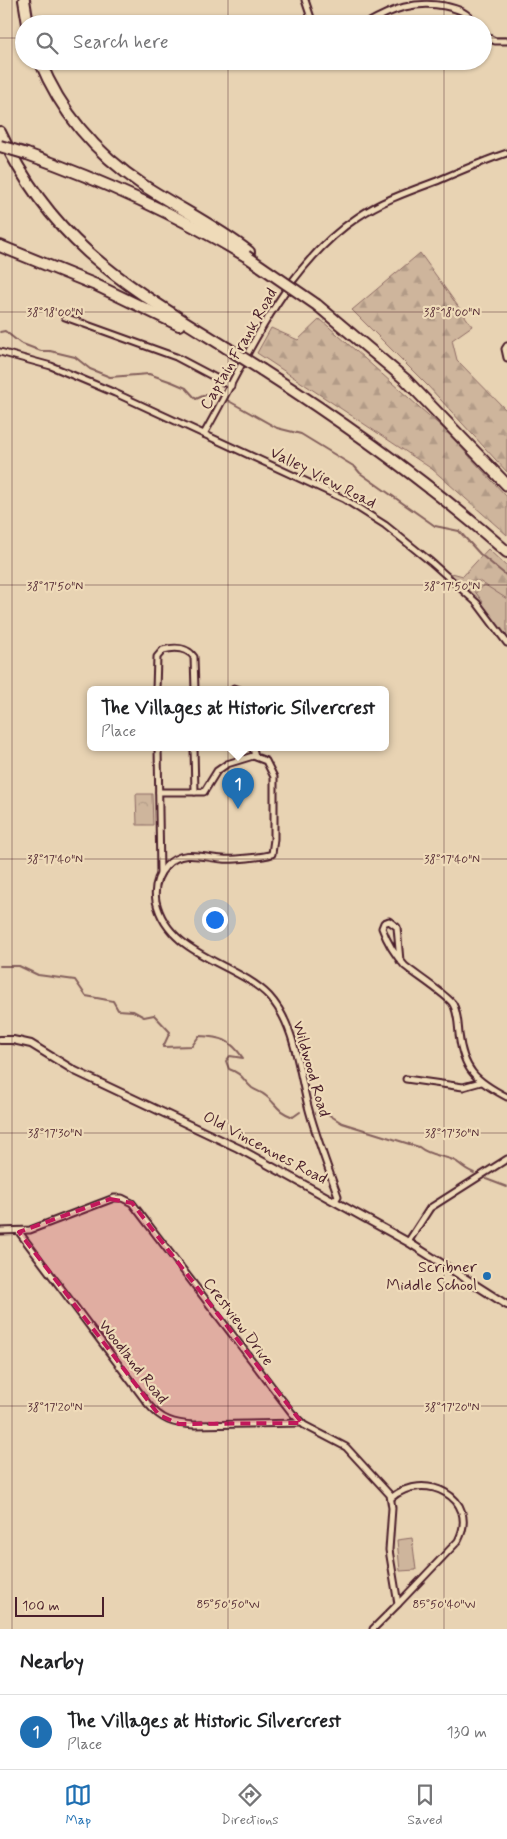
<!DOCTYPE html>
<html lang="en">
<head>
<meta charset="utf-8">
<style>
	body { margin:0; font-family:Mynerve,sans-serif; background:#f6f6f6; color:#202124 }
	.scale { position:absolute; left:15px; bottom:12px; width:89px; box-sizing:border-box; padding-left:5px; border:2px solid #4a1f2b; border-top:0; font-size:14px; line-height:18px; white-space:nowrap; color:#4a1f2b; -webkit-text-stroke:4px #efdbb9; paint-order:stroke }
	.you { position:absolute; left:214px; top:919px; width:18px; height:18px; margin:-12px; border:4px solid #fff; border-radius:50%; background:#1a73e8; box-shadow:0 0 0 8px #1a73e833 }
	.badge { display:grid; place-items:center; width:32px; height:32px; border-radius:50%; background:#1f6fb2; color:#fff; font-size:16px; font-weight:700 }
	.pin { position:absolute; translate:-50% -41px; filter:drop-shadow(0 1px 2px #0008) }
	.pin::after { content:''; position:absolute; top:26px; width:18px; height:15px; background:inherit; clip-path:polygon(0 0,100% 0,50% 100%) }
	.popup { position:absolute; left:87px; top:686px; width:302px; height:65px; box-sizing:border-box; display:grid; place-content:center; border-radius:8px; background:#fff; filter:drop-shadow(0 1px 4px #0005); font-size:16px; white-space:nowrap; color:#757577 }
	.popup b { font-size:19px; color:#202124 }
	.popup::after { content:''; position:absolute; left:50%; top:100%; margin-left:-10px; border:10px solid transparent; border-top-color:#fff }
	.list { margin:0; padding:0; list-style:none }
	h2 { display:flex; justify-content:space-between; align-items:center; height:65px; margin:0; padding:0 20px; font-size:21px }
	h2 small { font-size:16px; font-weight:400; color:#757577 }
	.list li { display:grid; grid-template-columns:32px 1fr auto; gap:15px; align-items:center; box-sizing:border-box; height:75px; padding:0 20px; border-top:1px solid #e0e0e0 }
	.list b { display:block; font-size:19px; white-space:nowrap }
	.list p { margin:0; font-size:16px; white-space:nowrap; color:#757577 }
	.list em { font-size:16px; font-style:normal; color:#757577 }
	.icon { flex:none; width:28px; height:28px; fill:none; stroke:currentColor; stroke-width:2; stroke-linecap:round; stroke-linejoin:round }
	.map { position:relative; flex:none; width:507px; height:1629px; overflow:hidden }
	.search { position:absolute; background:#fff; box-shadow:0 1px 4px #0004; left:15px; right:15px; top:15px; height:55px; display:flex; align-items:center; gap:12px; box-sizing:border-box; padding:0 18px; border-radius:28px; color:#757577; font-size:19px }
	.sheet { height:140px; background:#fff }
	nav { display:flex; justify-content:space-around; align-items:center; box-sizing:border-box; height:70px; border-top:1px solid #e0e0e0; background:#fff; font-size:14px; color:#757577 }
	nav a { display:grid; justify-items:center; gap:2px }
	nav .on { color:#1f6fb2 }
	.map>svg:first-child { display:block }
	.grass { fill:#ceb59c; stroke:#8c6a64 }
	.forest { fill:url(#forest-firs); stroke:#8c6a64 }
	.park { fill:url(#park-crowns); stroke:#8c6a64 }
	.lines { fill:none; stroke-linecap:round; stroke-linejoin:round }
	.stream { stroke:#84605c; stroke-width:2 }
	.minor-casing { stroke:#4a1f2b; stroke-width:9 }
	.tertiary-casing { stroke:#4a1f2b; stroke-width:10 }
	.motorway-casing { stroke:#4a1f2b; stroke-width:14 }
	.minor { stroke:#efdbb9; stroke-width:5 }
	.tertiary { stroke:#efdbb9; stroke-width:6 }
	.motorway { stroke:#efdbb9; stroke-width:10 }
	.motorway-bridge-casing { stroke:#4a1f2b; stroke-width:14; stroke-linecap:butt }
	.motorway-bridge { stroke:#efdbb9; stroke-width:10 }
	.marked { fill:#c2185b; fill-opacity:0.2; stroke:#c2185b; stroke-width:4; stroke-dasharray:10 6; stroke-linejoin:round }
	.ticks { fill:none; stroke:#4a1f2b; stroke-width:1; stroke-opacity:0.45 }
	.poi-dot { fill:#1f6fb2; stroke:#efdbb9; stroke-width:2 }
	.labels { text-anchor:middle; dominant-baseline:central; stroke-width:4.5; stroke-linejoin:round; paint-order:stroke }
	.street-label { font-size:16px; fill:#4a1f2b; stroke:#efdbb9 }
	.poi-label { font-size:16px; fill:#4a1f2b; stroke:#efdbb9; text-anchor:end }
	.ticks-label { font-size:12px; text-anchor:middle; fill:#4a1f2b; stroke:#efdbb9; stroke-width:4.5; stroke-linejoin:round; paint-order:stroke }
</style>
</head>
<body>
<div class="map">
<svg width="507" height="1629" viewBox="0 0 507 1629">
	<defs>
		<pattern id="forest-firs" width="22" height="20" patternUnits="userSpaceOnUse" patternTransform="scale(1.25)"><rect width="22" height="20" fill="#ceb59c"/><path d="M5 1l3.5 6h-7zM16 11l3.5 6h-7z" fill="#b29b87"/></pattern>
		<pattern id="park-crowns" width="20" height="18" patternUnits="userSpaceOnUse" patternTransform="scale(1.25)"><rect width="20" height="18" fill="#ceb59c"/><path d="M2 6a3 3 0 1 1 6 0M12 15a3 3 0 1 1 6 0" fill="none" stroke="#b29b87"/></pattern>
	</defs>
	<rect width="100%" height="100%" fill="#e8d3b3"/>
	<filter id="ink" filterUnits="userSpaceOnUse"><feTurbulence type="fractalNoise" baseFrequency=".02" numOctaves="2"/><feDisplacementMap in="SourceGraphic" scale="10" xChannelSelector="R" yChannelSelector="G"/><feConvolveMatrix kernelMatrix="1 2 1 2 8 2 1 2 1" color-interpolation-filters="sRGB"/></filter>
	<g filter="url(#ink)">
		<g class="grass">
			<polygon points="504,568 507,572 507,639 496,623 472,596"/>
			<polygon points="412,1538 416,1570 400,1571 397,1540"/>
		</g>
		<g class="forest">
			<polygon points="420,253 472,326 452,340 457,360 507,411 507,472 428,386 352,310"/>
			<polygon points="320,319 445,430 507,497 507,535 432,469 257,353 271,328 298,340"/>
			<polygon points="488,549 507,567 507,599 479,581 467,581 483,602 480,603 452,576 452,573 463,576"/>
		</g>
		<polygon class="park" points="136,794 152,794 153,825 137,825"/>
		<g class="lines">
			<g class="stream">
				<polyline points="0,332 5,331 20,343 41,351 50,351 75,357 90,369 110,377 149,374 172,382 186,388 196,399 212,392 216,393"/>
				<polyline points="227,400 277,428 301,434 355,467 360,473 435,526 459,531 480,554 507,576"/>
				<path d="M 0,966 L 19,966 L 38,975 L 75,980 L 86,996 L 113,1001 L 118,1010 L 133,1011 L 144,1017 L 154,1015 L 170,1032 L 163,1047 L 192,1046 L 199,1036 C 221,1037 230,1039 243,1058 L 230,1056 L 226,1061 L 229,1069 C 243,1074 242,1079 252,1088 C 256,1091 262,1092 266,1096 C 278,1105 275,1110 293,1117 L 300,1112"/>
				<path d="M 318,1108 L 342,1123 L 419,1147 C 431,1157 445,1155 457,1162 C 463,1167 466,1170 474,1173"/>
				<polyline points="486,1179 507,1187"/>
			</g>
			<defs>
				<g id="minor">
					<polyline points="305,0 313,24"/>
					<path d="M 366,24 C 392,9 415,0 445,6 C 458,9 468,12 475,24"/>
					<polyline points="483,35 495,41 507,41"/>
					<polyline points="65,317 176,357 231,386"/>
					<polyline points="507,346 505,349 507,358"/>
					<polyline points="0,352 51,366 115,393 344,499 385,525 431,562 477,603 507,643"/>
					<path d="M 204,434 C 247,359 283,267 358,217 C 381,201 410,191 437,181 C 460,171 483,161 507,153"/>
					<polyline points="234,688 240,690"/>
					<path d="M 156,690 L 157,657 L 163,650 C 174,647 187,647 194,657 L 195,690"/>
					<polyline points="158,748 160,874"/>
					<polyline points="194,748 195,792"/>
					<polyline points="253,748 255,756"/>
					<path d="M 159,792 L 204,792 L 217,771 L 227,764 L 253,756 L 266,761 L 274,777 L 274,839 L 272,854 C 264,857 232,860 223,859 C 203,858 183,848 166,866 C 157,876 154,889 156,901 C 168,956 236,962 269,996 C 296,1025 299,1074 309,1110 C 317,1139 328,1168 338,1196 L 335,1201"/>
					<path d="M 400,961 L 397,927 L 389,921 L 384,923 L 382,928 C 387,942 395,955 405,966 C 416,975 447,995 453,1004 C 458,1013 458,1024 459,1034 C 463,1070 476,1081 507,1097"/>
					<polyline points="406,1079 463,1087 481,1082"/>
					<polyline points="0,1231 30,1230 114,1198 122,1198 132,1203 292,1413 304,1425 346,1447 390,1495 392,1508 389,1550 398,1604 373,1629"/>
					<path d="M 19,1232 L 148,1404 C 161,1420 174,1424 194,1425 L 302,1423"/>
					<polyline points="408,1242 430,1208 507,1159"/>
					<path d="M 391,1498 C 423,1470 481,1497 458,1541 L 398,1604"/>
				</g>
				<polyline id="tertiary" points="0,1040 13,1040 31,1044 75,1071 238,1148 408,1242 507,1305"/>
				<g id="motorway">
					<polyline points="24,0 28,24"/>
					<path d="M 40,61 C 61,113 97,154 143,185 C 178,208 216,226 249,252"/>
					<path d="M 0,132 C 53,245 126,285 227,348"/>
					<path d="M 27,154 C 104,181 176,214 246,256"/>
					<polyline points="0,246 96,285 179,325"/>
					<polyline points="317,305 406,380 507,485"/>
					<path d="M 262,370 C 348,425 430,484 507,552"/>
				</g>
			</defs>
			<use href="#minor" class="minor-casing"/>
			<use href="#tertiary" class="tertiary-casing"/>
			<use href="#motorway" class="motorway-casing"/>
			<use href="#minor" class="minor"/>
			<use href="#tertiary" class="tertiary"/>
			<use href="#motorway" class="motorway"/>
			<defs>
				<g id="motorway-bridge">
					<polyline points="0,146 27,154"/>
					<polyline points="246,256 317,305"/>
					<polyline points="227,348 262,370"/>
				</g>
			</defs>
			<use href="#motorway-bridge" class="motorway-bridge-casing"/>
			<use href="#motorway-bridge" class="motorway-bridge"/>
		</g>
	</g>
	<path class="marked" d="M 110,1199 L 132,1203 L 302,1423 L 179,1424 L 159,1415 L 19,1232 Z"/>
	<path class="ticks" d="M 12,0 L 12,1629M 228,0 L 228,24M 444,0 L 444,24M 0,38 L 24,38M 483,38 L 507,38M 228,61 L 228,1629M 444,61 L 444,1629M 0,312 L 507,312M 0,585 L 507,585M 0,859 L 507,859M 0,1133 L 507,1133M 0,1406 L 507,1406"/>
	<circle class="poi-dot" cx="487" cy="1276" r="5"/>
	<g class="labels">
		<g class="street-label">
			<text transform="translate(239 349) rotate(-60)">Captain Frank Road</text>
			<text transform="translate(323 478) rotate(27)">Valley View Road</text>
			<text transform="translate(311 1069) rotate(74)">Wildwood Road</text>
			<text transform="translate(265 1148) rotate(28)">Old Vincennes Road</text>
			<text transform="translate(238 1322) rotate(53)">Crestview Drive</text>
			<text transform="translate(133 1362) rotate(52)">Woodland Road</text>
		</g>
		<g class="poi-label">
			<text x="477" y="1267">Scribner<tspan x="477" dy="18">Middle School</tspan></text>
		</g>
	</g>
	<g class="ticks-label">
		<text x="55" y="316">38°18'00"N</text>
		<text x="452" y="316">38°18'00"N</text>
		<text x="55" y="590">38°17'50"N</text>
		<text x="452" y="590">38°17'50"N</text>
		<text x="55" y="863">38°17'40"N</text>
		<text x="452" y="863">38°17'40"N</text>
		<text x="55" y="1137">38°17'30"N</text>
		<text x="452" y="1137">38°17'30"N</text>
		<text x="55" y="1411">38°17'20"N</text>
		<text x="452" y="1411">38°17'20"N</text>
		<text x="228" y="1608">85°50'50"W</text>
		<text x="444" y="1608">85°50'40"W</text>
	</g>
</svg>
<div class="scale">100 m</div>
<div class="you"></div>
<div class="pin badge" style="left:238px;top:809px">1</div>
<div class="popup"><b>The Villages at Historic Silvercrest</b>Place</div>
<div class="search"><svg class="icon" aria-label="search" viewBox="0 0 24 24"><circle cx="10" cy="10" r="6"/><path d="M15 15l6 6"/></svg>Search here</div>
</div>
<section class="sheet">
<h2>Nearby<small></small></h2>
<ul class="list">
<li><span class="badge">1</span><div><b>The Villages at Historic Silvercrest</b><p>Place</p></div><em>130 m</em></li>
</ul>
</section>
<nav>
<a class="on"><svg class="icon" aria-label="map" viewBox="0 0 24 24"><path d="M3 6l6-2 6 2 6-2v14l-6 2-6-2-6 2zM9 4v14M15 6v14"/></svg>Map</a>
<a><svg class="icon" aria-label="directions" viewBox="0 0 24 24"><path d="M12 3l9 9-9 9-9-9zM9 14v-3h6M13 9l2 2-2 2"/></svg>Directions</a>
<a><svg class="icon" aria-label="saved" viewBox="0 0 24 24"><path d="M7 4h10v16l-5-4-5 4z"/></svg>Saved</a>
</nav>
</body>
</html>
